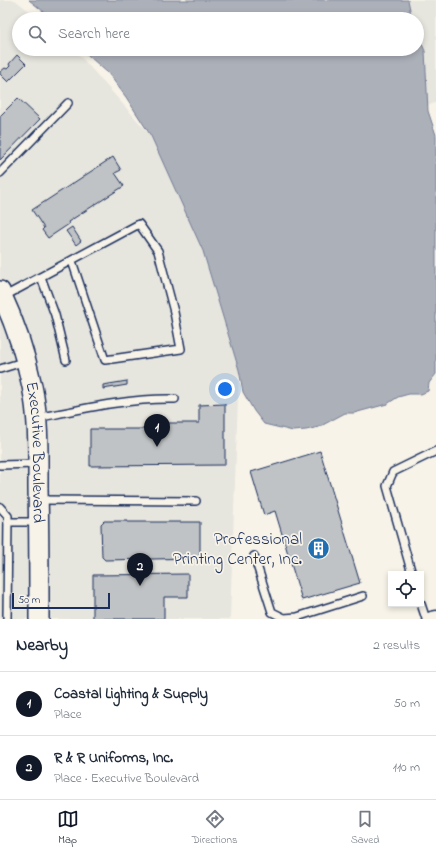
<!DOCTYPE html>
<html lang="en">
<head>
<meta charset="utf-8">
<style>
	body { margin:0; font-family:"Indie Flower",sans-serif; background:#f6f6f7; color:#1f2937 }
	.controls { position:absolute; right:12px; bottom:12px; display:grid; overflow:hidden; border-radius:0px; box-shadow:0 2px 6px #0003 }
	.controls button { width:36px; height:36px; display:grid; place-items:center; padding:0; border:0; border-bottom:1px solid #e0e1e3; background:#fff; color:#1f2937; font:20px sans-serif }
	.scale { position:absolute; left:12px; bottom:10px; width:98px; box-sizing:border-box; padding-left:4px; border:2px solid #1b2f5e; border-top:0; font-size:11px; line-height:14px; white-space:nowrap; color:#1b2f5e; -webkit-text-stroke:3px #f7f3e8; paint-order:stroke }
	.you { position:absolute; left:225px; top:389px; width:14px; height:14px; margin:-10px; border:3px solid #fff; border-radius:50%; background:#1a73e8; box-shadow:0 0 0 6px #1a73e833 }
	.badge { display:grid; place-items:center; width:26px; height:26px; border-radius:50%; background:#111827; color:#fff; font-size:13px; font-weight:700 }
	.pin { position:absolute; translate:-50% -33px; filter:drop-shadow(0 1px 2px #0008) }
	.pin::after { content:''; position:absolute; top:21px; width:14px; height:12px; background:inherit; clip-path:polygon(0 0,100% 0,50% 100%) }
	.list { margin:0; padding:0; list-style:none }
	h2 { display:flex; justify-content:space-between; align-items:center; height:52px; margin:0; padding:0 16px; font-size:17px }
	h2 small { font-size:13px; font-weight:400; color:#747a83 }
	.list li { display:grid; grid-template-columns:26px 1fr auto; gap:12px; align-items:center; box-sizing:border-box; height:64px; padding:0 16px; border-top:1px solid #e0e1e3 }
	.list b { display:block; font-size:15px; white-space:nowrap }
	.list p { margin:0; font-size:13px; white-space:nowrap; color:#747a83 }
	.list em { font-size:13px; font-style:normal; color:#747a83 }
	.icon { flex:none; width:22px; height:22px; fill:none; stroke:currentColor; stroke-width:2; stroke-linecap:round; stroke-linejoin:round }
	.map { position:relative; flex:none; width:436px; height:619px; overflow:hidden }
	.search { position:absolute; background:#fff; box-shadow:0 2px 6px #0003; left:12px; right:12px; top:12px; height:44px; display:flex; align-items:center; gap:10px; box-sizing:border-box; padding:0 14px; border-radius:22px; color:#747a83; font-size:15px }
	.sheet { height:180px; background:#fff }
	nav { display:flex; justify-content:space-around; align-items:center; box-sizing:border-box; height:56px; border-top:1px solid #e0e1e3; background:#fff; font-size:11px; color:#747a83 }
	nav a { display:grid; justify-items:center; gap:2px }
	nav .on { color:#111827 }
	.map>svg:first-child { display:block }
	.built { fill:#e6e5de }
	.water { fill:#acb0b9; stroke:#727c95 }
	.building { fill:#c0c3c5; stroke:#1b2f5e }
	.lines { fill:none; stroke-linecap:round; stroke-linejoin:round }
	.lane-casing { stroke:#1b2f5e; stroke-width:10 }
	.street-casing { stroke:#1b2f5e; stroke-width:17 }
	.secondary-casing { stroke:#1b2f5e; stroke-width:22 }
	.lane { stroke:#f7f3e8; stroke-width:7 }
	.street { stroke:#f7f3e8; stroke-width:14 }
	.secondary { stroke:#f7f3e8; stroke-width:19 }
	.labels { text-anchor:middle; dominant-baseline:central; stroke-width:3.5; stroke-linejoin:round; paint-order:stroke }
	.street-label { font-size:17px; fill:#1b2f5e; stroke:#f7f3e8 }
	.poi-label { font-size:17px; fill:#1b2f5e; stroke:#f7f3e8; text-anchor:end }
</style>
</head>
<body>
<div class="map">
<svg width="436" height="619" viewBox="0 0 436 619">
	<rect width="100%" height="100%" fill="#f7f3e8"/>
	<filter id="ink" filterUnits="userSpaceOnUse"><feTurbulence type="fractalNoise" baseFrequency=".025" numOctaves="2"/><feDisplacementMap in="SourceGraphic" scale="8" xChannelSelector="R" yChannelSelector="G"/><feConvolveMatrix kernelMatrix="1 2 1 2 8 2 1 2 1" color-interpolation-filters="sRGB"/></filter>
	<g filter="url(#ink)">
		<g class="built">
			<polygon points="0,0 15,0 39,19 19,19 19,49 74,49 151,136 203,251 239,370 230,619 0,619"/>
			<polygon points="374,0 436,0 436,102 426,107 417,49 417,19 383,19"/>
		</g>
		<g class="water">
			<polygon points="29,0 408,0 412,19 53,19"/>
			<polygon points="417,33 425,51 428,111 436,135 436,374 429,383 428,391 421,394 409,394 398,397 387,404 354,413 345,413 319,427 306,430 293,431 264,424 254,411 243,392 239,370 203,251 151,136 126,97 108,73 81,49 417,49"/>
		</g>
		<g class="building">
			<polygon points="17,55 26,64 8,82 0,74 0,72 5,68 7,69 10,66 9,64"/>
			<polygon points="18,98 40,119 0,160 0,116"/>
			<polygon points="113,157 121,170 115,173 124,186 68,222 69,224 48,238 42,230 44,228 32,210"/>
			<polygon points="72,227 81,241 76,245 66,231"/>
			<polygon points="127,381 127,385 103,389 103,385"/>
			<polygon points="225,404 225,465 90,466 90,429 150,429 150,423 199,423 199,405"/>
			<polygon points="320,451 360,583 302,600 275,511 264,515 251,472"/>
			<polygon points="104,521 127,521 127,522 200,522 200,558 105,560 102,557 101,524"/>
			<polygon points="188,574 188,597 164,597 164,619 93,619 93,575"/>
		</g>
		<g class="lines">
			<defs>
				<g id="lane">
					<polyline points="0,173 68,103"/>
					<polyline points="41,277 55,315 66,360"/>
					<polyline points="3,297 139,224 158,251 174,312 181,349 105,360 72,261"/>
					<polyline points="0,369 26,361"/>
					<path d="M 37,418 C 82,409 128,398 175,399"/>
					<polyline points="0,465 38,464"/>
					<polyline points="39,500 196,501"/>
					<polyline points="0,507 8,516 7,619"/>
					<polyline points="8,522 38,522"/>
					<polyline points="254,556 272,612 284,618 297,617 363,596"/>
					<polyline points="412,574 387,486 393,472 436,451"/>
					<polyline points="421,604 426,619"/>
				</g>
				<polyline id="street" points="431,619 436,618"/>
				<g id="secondary">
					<path id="s1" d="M 0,291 C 14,321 25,352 32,386 C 39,419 38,454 38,488 C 39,532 39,575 39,619"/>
				</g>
			</defs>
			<use href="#lane" class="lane-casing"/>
			<use href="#street" class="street-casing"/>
			<use href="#secondary" class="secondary-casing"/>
			<use href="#lane" class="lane"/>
			<use href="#street" class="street"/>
			<use href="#secondary" class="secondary"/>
		</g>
	</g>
	<defs>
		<symbol id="building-disc" viewBox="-11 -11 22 22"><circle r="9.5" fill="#1f6fb2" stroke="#f7f3e8"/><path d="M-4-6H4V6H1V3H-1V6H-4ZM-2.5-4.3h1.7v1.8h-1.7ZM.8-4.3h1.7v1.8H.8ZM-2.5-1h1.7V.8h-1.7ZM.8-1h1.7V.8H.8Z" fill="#fff"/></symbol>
	</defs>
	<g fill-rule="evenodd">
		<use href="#building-disc" x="306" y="536" width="25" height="25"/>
	</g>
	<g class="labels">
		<g class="street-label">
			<text stroke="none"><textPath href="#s1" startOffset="167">Executive Boulevard</textPath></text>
		</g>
		<g class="poi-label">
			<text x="302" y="539">Professional<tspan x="302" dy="20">Printing Center, Inc.</tspan></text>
		</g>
	</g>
</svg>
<div class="controls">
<button><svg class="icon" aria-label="locate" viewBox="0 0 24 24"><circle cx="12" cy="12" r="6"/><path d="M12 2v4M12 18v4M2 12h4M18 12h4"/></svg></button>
</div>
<div class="scale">50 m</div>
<div class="you"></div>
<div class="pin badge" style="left:157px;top:447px">1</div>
<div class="pin badge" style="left:140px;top:586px">2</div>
<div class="search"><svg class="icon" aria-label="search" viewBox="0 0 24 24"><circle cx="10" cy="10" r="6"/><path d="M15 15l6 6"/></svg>Search here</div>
</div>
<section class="sheet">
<h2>Nearby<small>2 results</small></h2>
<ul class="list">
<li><span class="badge">1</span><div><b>Coastal Lighting &amp; Supply</b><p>Place</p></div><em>50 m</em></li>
<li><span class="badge">2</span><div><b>R &amp; R Uniforms, Inc.</b><p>Place · Executive Boulevard</p></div><em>110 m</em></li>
</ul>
</section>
<nav>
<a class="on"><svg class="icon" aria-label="map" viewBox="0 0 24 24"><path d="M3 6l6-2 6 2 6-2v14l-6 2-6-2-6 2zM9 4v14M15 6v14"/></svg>Map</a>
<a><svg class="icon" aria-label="directions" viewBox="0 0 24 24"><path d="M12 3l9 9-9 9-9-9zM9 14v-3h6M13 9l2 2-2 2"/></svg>Directions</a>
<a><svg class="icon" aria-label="saved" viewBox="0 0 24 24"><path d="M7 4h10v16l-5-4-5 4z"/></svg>Saved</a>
</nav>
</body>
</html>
